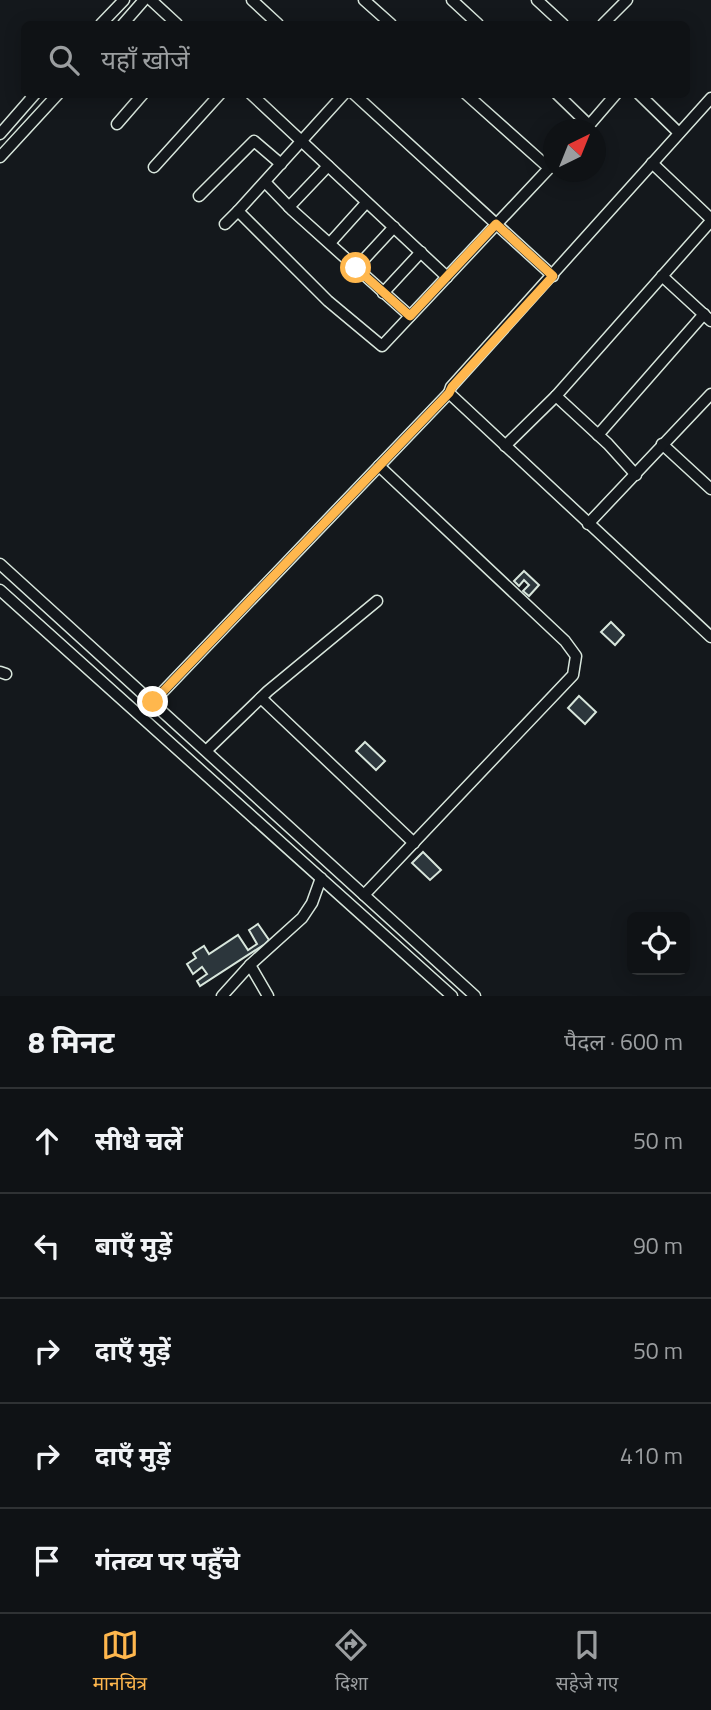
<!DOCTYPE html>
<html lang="hi">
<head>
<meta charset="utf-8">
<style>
	body { margin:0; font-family:"Titillium Web","Noto Sans Devanagari",sans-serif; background:#181b1e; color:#f1f3f6 }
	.controls { position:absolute; right:21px; bottom:21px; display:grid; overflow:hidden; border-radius:10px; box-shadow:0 4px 18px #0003 }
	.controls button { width:63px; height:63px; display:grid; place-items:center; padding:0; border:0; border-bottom:2px solid #2f3234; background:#0f1215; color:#f1f3f6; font:35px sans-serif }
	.compass { position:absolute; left:543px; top:119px; width:63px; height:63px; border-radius:50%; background:#0f1215; box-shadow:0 4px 18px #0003; rotate:43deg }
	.stop { position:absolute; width:21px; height:21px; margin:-16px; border:5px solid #ffb74d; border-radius:50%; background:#fff }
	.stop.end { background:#ffb74d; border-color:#fff; box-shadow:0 2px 7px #0008 }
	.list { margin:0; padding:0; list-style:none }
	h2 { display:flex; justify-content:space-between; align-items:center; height:91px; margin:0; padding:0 28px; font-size:30px }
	h2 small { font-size:23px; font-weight:400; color:#9b9ea0 }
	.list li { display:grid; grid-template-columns:46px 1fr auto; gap:21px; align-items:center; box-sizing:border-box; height:105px; padding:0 28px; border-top:2px solid #2f3234 }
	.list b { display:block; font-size:26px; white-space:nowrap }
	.list em { font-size:23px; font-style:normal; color:#9b9ea0 }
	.icon { flex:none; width:38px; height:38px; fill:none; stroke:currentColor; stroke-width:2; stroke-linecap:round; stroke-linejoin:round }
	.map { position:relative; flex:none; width:711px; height:996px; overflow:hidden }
	.search { position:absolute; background:#0f1215; box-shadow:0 4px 18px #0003; left:21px; right:21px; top:21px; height:77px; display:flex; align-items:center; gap:18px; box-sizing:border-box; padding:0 24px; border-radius:10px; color:#9b9ea0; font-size:26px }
	.sheet { height:616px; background:#0f1215 }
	nav { display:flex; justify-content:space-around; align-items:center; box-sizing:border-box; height:98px; border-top:2px solid #2f3234; background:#0f1215; font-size:19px; color:#9b9ea0 }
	nav a { display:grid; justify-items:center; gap:4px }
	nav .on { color:#ffb74d }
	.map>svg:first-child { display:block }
	.building { fill:#2c363c; stroke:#d8e6dc; stroke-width:2 }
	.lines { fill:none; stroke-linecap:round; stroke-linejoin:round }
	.minor-casing { stroke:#d8e6dc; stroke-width:13 }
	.minor { stroke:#14181c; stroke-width:10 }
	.route { stroke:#ffb74d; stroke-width:9 }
</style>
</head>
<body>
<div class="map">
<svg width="711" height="996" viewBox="0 0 711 996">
	<rect width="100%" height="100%" fill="#14181c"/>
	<g class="building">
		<polygon points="524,571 539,585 529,596 523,591 529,585 524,580 519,586 514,581"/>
		<polygon points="611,622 624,635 615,645 601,632"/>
		<polygon points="579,696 596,712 585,724 568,708"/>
		<polygon points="365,742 385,761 376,770 356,751"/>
		<polygon points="423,852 441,870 430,880 412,863"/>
		<polygon points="258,924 269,940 265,944 200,986 197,981 207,974 202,967 193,974 187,964 196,958 193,953 204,946 209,954 238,935 248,950 257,944 249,930"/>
	</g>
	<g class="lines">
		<defs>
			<g id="minor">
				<polyline points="151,0 177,24"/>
				<polyline points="252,0 278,24"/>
				<polyline points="364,0 391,24"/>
				<polyline points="452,0 478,24"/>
				<polyline points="537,0 563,24"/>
				<polyline points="101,24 124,0"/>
				<polyline points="123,24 144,0"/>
				<polyline points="603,24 627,0"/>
				<polyline points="251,94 447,277"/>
				<polyline points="344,94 238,211 328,301 382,346 554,163"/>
				<polyline points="354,94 553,276"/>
				<polyline points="466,94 549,168"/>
				<polyline points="557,94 589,125"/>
				<polyline points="639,94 679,133"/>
				<polyline points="711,98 451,387 449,393 711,637"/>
				<polyline points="117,124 143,94"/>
				<polyline points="585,130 616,94"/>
				<polyline points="0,134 35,94"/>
				<polyline points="0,157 58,94"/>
				<polyline points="652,163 711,219"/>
				<polyline points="154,167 220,94"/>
				<polyline points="265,182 292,210 410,316"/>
				<polyline points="199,196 254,141 281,164"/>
				<polyline points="289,207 328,166"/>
				<polyline points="225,224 238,211"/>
				<polyline points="330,243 366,203"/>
				<polyline points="356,268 394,227"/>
				<polyline points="662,276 711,321"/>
				<polyline points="383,293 421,252"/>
				<polyline points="556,396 608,444 636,475"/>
				<polyline points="598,435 704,314"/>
				<polyline points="662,444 711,489"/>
				<polyline points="505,446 556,396 711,221"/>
				<polyline points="588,524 711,394"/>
				<polyline points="0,564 475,996"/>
				<polyline points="0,590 452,996"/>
				<polyline points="0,672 6,674"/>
				<polyline points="261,698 414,843"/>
				<polyline points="153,702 449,393"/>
				<polyline points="207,750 268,691 377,601"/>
				<polyline points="364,895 573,675 576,656 565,641 379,466"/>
				<polyline points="222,996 250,965"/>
				<polyline points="268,996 250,965 302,918 312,903 321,878"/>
			</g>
		</defs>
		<use href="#minor" class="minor-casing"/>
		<use href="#minor" class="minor"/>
	</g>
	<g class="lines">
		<polyline class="route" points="153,702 449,393 452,387 553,276 496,224 410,316 356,268"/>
	</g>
</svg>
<div class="controls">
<button><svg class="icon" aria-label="locate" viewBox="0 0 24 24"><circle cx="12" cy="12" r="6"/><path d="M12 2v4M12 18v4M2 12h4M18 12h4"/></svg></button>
</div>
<svg class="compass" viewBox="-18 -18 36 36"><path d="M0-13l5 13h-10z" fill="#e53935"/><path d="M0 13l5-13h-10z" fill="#9b9ea0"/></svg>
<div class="stop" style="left:356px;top:268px"></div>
<div class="stop end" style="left:153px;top:702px"></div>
<div class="search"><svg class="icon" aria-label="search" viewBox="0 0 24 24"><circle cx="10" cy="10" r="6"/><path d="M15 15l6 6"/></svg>यहाँ खोजें</div>
</div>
<section class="sheet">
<h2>8 मिनट<small>पैदल · 600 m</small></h2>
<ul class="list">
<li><svg class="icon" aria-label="ahead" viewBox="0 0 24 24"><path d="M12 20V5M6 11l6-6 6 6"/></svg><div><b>सीधे चलें</b></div><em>50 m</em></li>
<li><svg class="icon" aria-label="left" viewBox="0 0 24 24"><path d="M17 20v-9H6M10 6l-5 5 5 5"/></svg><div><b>बाएँ मुड़ें</b></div><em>90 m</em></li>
<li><svg class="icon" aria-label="right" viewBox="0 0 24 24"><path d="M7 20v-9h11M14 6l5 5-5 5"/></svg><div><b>दाएँ मुड़ें</b></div><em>50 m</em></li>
<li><svg class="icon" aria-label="right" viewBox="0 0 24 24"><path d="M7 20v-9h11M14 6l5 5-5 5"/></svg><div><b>दाएँ मुड़ें</b></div><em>410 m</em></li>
<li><svg class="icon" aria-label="arrive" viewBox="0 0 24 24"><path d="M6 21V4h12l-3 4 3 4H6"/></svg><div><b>गंतव्य पर पहुँचे</b></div></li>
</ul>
</section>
<nav>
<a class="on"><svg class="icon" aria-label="map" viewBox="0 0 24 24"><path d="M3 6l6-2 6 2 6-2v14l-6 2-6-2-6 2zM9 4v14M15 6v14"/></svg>मानचित्र</a>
<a><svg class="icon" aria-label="directions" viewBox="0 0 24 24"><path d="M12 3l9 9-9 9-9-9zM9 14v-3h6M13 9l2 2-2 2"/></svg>दिशा</a>
<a><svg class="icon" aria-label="saved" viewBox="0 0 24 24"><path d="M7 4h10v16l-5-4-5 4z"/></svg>सहेजे गए</a>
</nav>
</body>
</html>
